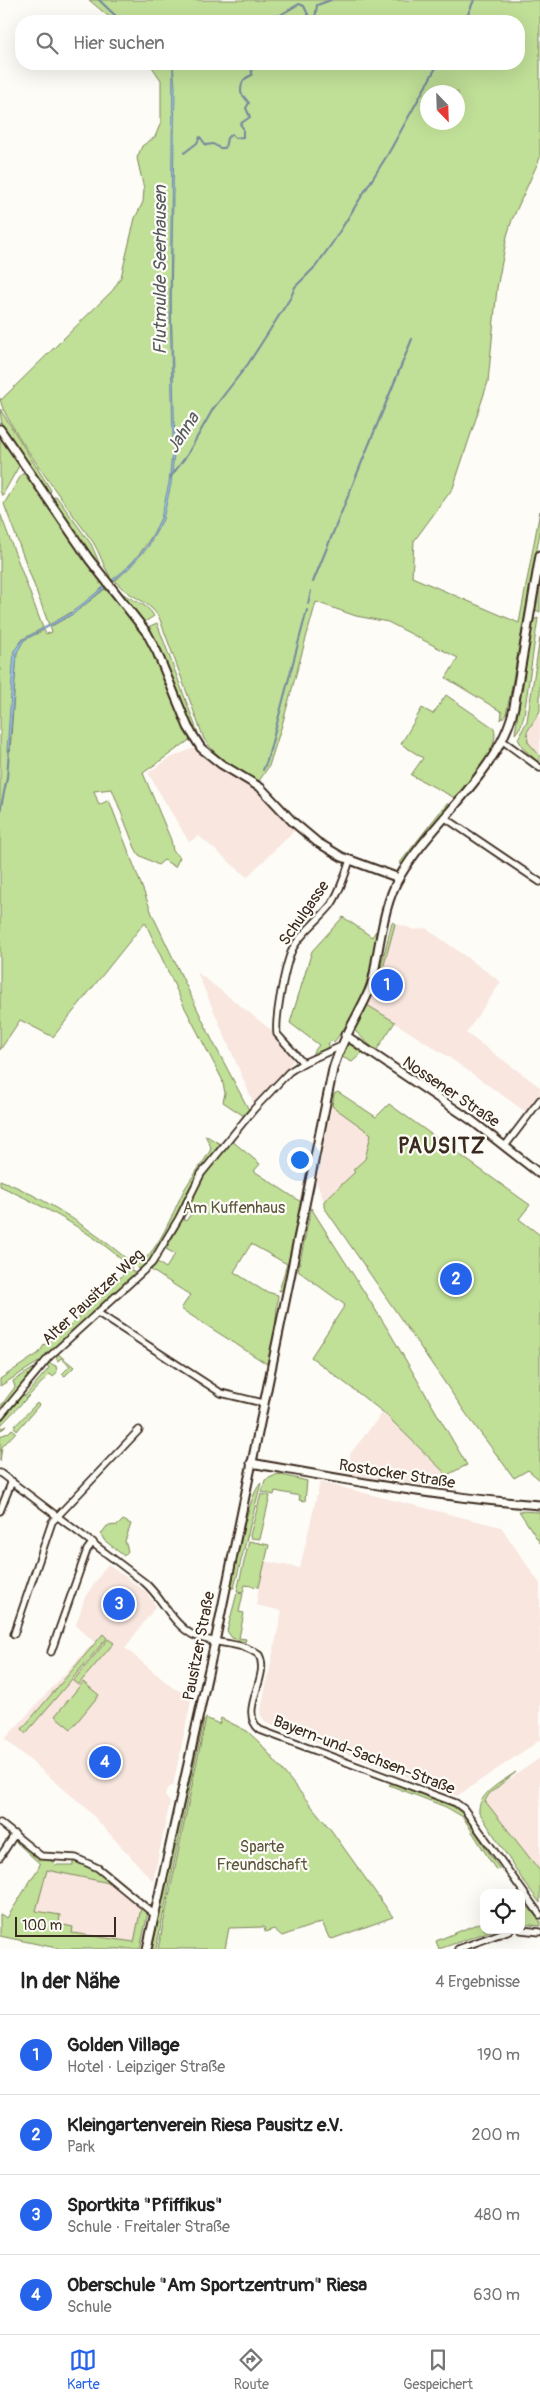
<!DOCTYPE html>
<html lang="de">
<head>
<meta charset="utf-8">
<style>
	body { margin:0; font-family:Pangolin,sans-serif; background:#f6f6f6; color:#222 }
	.controls { position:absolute; right:15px; bottom:15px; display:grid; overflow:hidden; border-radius:10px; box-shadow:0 5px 20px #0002 }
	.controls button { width:45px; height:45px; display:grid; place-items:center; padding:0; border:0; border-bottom:1px solid #e0e0e0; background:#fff; color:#222; font:25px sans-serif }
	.compass { position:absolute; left:420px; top:85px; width:45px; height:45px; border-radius:50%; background:#fff; box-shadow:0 5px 20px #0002; rotate:157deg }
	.scale { position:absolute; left:15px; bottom:12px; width:101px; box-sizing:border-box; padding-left:5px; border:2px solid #3b2a1e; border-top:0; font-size:14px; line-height:18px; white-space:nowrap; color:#3b2a1e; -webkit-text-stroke:4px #fdfcf7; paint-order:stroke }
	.you { position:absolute; left:299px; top:1159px; width:18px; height:18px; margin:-12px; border:4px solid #fff; border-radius:50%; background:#1a73e8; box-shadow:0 0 0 8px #1a73e833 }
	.badge { display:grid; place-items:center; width:32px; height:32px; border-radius:50%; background:#2563eb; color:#fff; font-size:16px; font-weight:700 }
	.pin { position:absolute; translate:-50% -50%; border:2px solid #fff; box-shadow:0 1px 5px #0006 }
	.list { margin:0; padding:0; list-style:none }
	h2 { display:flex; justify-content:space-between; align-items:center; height:65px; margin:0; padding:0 20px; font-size:21px }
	h2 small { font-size:16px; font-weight:400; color:#767676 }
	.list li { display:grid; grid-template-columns:32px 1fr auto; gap:15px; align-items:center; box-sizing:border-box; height:80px; padding:0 20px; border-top:1px solid #e0e0e0 }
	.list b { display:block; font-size:19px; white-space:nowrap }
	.list p { margin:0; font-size:16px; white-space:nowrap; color:#767676 }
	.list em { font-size:16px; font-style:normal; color:#767676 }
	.icon { flex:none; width:28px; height:28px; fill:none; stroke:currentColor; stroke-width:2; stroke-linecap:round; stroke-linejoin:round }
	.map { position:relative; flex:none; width:540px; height:1949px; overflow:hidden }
	.search { position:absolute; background:#fff; box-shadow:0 5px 20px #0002; left:15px; right:15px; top:15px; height:55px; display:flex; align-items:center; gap:12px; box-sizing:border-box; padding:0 18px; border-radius:20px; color:#767676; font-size:19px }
	.sheet { height:385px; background:#fff }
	nav { display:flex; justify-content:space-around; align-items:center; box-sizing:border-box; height:70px; border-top:1px solid #e0e0e0; background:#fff; font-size:14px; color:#767676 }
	nav a { display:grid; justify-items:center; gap:2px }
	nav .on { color:#2563eb }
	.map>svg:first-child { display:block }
	.built { fill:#f8e6df }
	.green { fill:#c0df97; stroke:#7e845a; fill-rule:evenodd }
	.water { fill:#98c7f3; stroke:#73889e }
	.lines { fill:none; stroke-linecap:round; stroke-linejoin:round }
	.stream { stroke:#73889e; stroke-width:2 }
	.minor-casing { stroke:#3b2a1e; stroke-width:9 }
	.tertiary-casing { stroke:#3b2a1e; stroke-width:11 }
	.minor { stroke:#fdfcf7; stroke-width:5.5 }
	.tertiary { stroke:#fdfcf7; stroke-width:7 }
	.labels { text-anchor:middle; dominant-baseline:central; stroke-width:4.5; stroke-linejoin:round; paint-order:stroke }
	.street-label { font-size:16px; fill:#3b2a1e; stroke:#fdfcf7 }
	.park-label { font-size:16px; fill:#5c573c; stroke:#fdfcf7 }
	.water-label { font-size:18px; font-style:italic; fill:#57595e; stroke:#fdfcf7 }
	.district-label { font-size:21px; font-weight:bold; letter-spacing:1px; fill:#3b2a1e; stroke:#fdfcf7 }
</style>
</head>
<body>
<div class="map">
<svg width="540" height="1949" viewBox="0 0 540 1949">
	<rect width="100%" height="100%" fill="#fdfcf7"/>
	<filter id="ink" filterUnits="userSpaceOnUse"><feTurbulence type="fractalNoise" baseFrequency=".02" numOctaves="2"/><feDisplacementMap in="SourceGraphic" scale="10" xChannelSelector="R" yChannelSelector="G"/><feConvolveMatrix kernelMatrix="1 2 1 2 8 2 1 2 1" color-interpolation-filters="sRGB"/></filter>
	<g filter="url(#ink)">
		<g class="built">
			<polygon points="540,711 540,764 523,748 527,731"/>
			<polygon points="194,748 207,760 256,789 295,830 247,877 199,836 189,842 148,773 170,758"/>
			<polygon points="392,922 415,930 426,928 501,982 466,1033 540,1087 540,1094 526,1112 450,1058 367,1005 379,975"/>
			<polygon points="197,972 275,1033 275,1039 292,1057 293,1061 254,1104"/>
			<polygon points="332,1106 371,1134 365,1159 354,1170 356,1172 324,1201 316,1181"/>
			<polygon points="383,1412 447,1475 458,1491 352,1475 350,1454"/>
			<polygon points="320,1482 501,1527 540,1584 540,1740 457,1796 266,1723 260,1714 282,1611 256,1605 263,1561 300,1568"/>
			<polygon points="108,1564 146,1592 156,1606 125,1648 173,1688 192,1696 173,1785 166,1790 165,1796 170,1802 153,1881 85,1807 5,1739 94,1642 76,1625 85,1597"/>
			<polygon points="540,1758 540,1871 485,1801 491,1792"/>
			<polygon points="47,1870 114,1884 141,1908 135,1942 72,1933 36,1911"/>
		</g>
		<g class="green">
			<path d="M 89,0 L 540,0 L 540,158 L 512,220 L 507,236 L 497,288 L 488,382 L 453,488 L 414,541 L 412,577 L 519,623 L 540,511 L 540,533 L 536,554 L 510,696 L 506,714 L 501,720 L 502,712 L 446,678 L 458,658 L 388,622 L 356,616 L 316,602 L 282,725 L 269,766 L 259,781 C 237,769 218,760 204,739 L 159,617 C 147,599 128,597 115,581 C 136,562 151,544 163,519 L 161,518 C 140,566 94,601 49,625 L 4,504 L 22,474 L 26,474 L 100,580 L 100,584 L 110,576 C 103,566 100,553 93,542 C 77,520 0,418 0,398 L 1,400 L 113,290 L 121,277 L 135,218 L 143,202 L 144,189 L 137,158 L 142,146 L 155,137 L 161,122 L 161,80 L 150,64 L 519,64 L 519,21 L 114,21 ZM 174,81 L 171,304 L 173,380 L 170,304 ZM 428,92 L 458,92 L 458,122 L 428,122 Z"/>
			<polygon points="0,409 51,490 50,493 47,493 2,427"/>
			<polygon points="0,435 19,466 2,496 0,490"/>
			<polygon points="56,496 91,544 105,576 51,499"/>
			<polygon points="0,513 43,628 23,639 14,651 10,751 17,652 24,640 44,630 46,634 52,632 50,627 73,614 105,589 121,604 143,633 154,653 191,739 143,773 171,840 173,851 180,857 175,867 164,860 158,865 139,855 135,848 112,789 94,791 99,805 109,800 153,916 212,1040 249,1110 244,1116 223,1102 225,1093 222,1079 184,1006 145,922 53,1037 20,1020 0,1050"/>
			<polygon points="540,570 540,612 533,609"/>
			<path d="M 118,589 C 128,601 146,601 154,616 L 143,623 L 117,591 Z"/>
			<polygon points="538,618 524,715 521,726 515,734 531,621"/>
			<polygon points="157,623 198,733 196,736 148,630 148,627"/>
			<polygon points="540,638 540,711 527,732 528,742 540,756 540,764 523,748 518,739 527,721"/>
			<path d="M 446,695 L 494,728 C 501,749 468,782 455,798 L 411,775 L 423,758 L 401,744 L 422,708 L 433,714 Z"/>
			<polygon points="447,803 448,806 402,864 399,864"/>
			<path d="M 343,917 L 372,937 L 376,931 C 375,971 359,1010 334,1042 L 332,1040 L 328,1044 L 330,1046 L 310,1057 L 319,1045 L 290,1023 L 312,951 Z"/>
			<polygon points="392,922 395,924 381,976 379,975"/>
			<polygon points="367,1005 395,1022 376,1051 354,1030"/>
			<polygon points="348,1043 362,1053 352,1062 342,1057"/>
			<polygon points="338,1092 376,1117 389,1104 530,1205 519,1219 540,1235 540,1480 528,1470 514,1478 467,1415 324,1207 324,1201 355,1172 353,1170 365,1159 371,1134 332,1106 334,1094"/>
			<path d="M 205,1135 L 220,1144 C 208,1159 196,1175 187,1192 C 173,1220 163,1250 140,1271 L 134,1265 L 130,1269 L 137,1275 L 42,1360 L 0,1386 L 0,1379 L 39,1353 L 44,1345 L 71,1325 L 130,1268 C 99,1235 41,1205 0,1186 L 0,1180 C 45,1197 98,1234 134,1265 C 156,1260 174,1209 184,1190 C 192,1176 202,1165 210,1151 L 211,1147 Z"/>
			<polygon points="231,1140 260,1164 254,1171 301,1202 283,1290 279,1291 287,1264 251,1244 234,1272 264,1291 278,1295 275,1332 267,1364 181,1309 190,1295 151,1270 157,1262 166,1268 175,1254 166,1249 183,1219 186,1221 191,1214 186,1209 203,1176"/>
			<polygon points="311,1208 387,1328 467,1465 447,1475 383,1412 311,1357 345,1305 298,1271"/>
			<polygon points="57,1353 74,1367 65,1376 62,1374 70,1366 61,1358 58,1361 55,1355"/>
			<polygon points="49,1363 56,1366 57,1372 53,1377 50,1374 0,1426 3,1428 7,1426 1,1430 1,1419 21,1394 25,1396 49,1368 46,1364"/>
			<polygon points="34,1368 0,1412 0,1407 15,1387 13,1381"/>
			<polygon points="37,1403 39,1405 17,1431 14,1427"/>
			<polygon points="12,1429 16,1432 2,1447 0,1461 0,1436 8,1433"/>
			<polygon points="278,1474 307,1481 305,1501 299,1500 300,1496 275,1491 274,1495 262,1492 265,1480"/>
			<path d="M 261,1483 L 234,1588 L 231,1588 C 235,1568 248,1494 261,1483 Z"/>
			<polygon points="261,1494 270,1496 260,1539 251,1538 250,1535"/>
			<polygon points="519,1511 540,1512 540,1543"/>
			<polygon points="123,1520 131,1524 125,1541 128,1551 124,1556 104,1540 101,1534 107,1526 118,1525"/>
			<polygon points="249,1541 269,1545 259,1587 245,1585 243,1592 237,1591"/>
			<polygon points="237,1593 243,1594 239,1612 244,1613 239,1638 246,1639 245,1642 232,1638 227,1631"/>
			<polygon points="103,1634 107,1638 26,1733 22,1729"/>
			<polygon points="108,1639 114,1643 78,1685 73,1681"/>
			<polygon points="83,1682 99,1695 71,1729 55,1716"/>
			<polygon points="206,1718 219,1724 221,1718 247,1731 261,1744 331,1830 393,1917 332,1939 329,1938 322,1922 282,1936 274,1929 265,1932 264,1927 229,1928 225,1949 158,1949"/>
			<polygon points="201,1719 204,1720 156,1949 152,1949"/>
			<path d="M 516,1772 L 489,1794 L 485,1801 L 540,1871 L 540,1903 L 522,1879 L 479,1812 C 477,1794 503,1781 516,1772 Z"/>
			<polygon points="392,1783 452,1806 463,1814 500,1869 496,1870 463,1817 446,1807 389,1785"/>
			<polygon points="16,1839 39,1857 54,1862 55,1865 73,1865 73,1860 98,1871 114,1884 47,1870 36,1911 60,1915 59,1924 73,1927 72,1933 134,1942 141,1908 148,1912 140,1949 61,1949 0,1936 0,1914 7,1918 39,1867 40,1864 14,1840"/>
			<polygon points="527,1906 540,1921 540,1926 521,1924 524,1909"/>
			<polygon points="484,1921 484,1930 493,1930 439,1949 436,1941"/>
		</g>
		<polygon class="water" points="173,64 175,87 171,304 175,443 171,484 163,519 148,547 128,569 73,614 24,640 17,652 9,751 7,751 14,651 23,639 71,613 127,568 147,546 161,518 169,483 173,443 170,304"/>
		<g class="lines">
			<g class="stream">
				<polyline points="99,0 121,21"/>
				<polyline points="277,21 277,17 299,4 304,6 310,19 315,19 317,5 331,0"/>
				<polyline points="465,21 474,0"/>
				<polyline points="157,64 160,67"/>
				<path d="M 184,153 L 197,143 L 200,137 L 206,145 L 213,144 L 220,148 L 225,148 L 227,138 L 232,134 L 235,138 L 243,137 L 243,128 L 240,124 L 250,117 L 246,108 L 249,103 L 241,93 C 241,83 242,79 252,75 L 251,64"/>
				<polyline points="170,478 187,455 213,409 248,364 291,297 295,287 316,266 333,242 388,154 438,64"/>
				<polyline points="313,582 412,339"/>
				<polyline points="308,604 311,591"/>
				<polyline points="263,770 267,761 307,610"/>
				<polyline points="0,812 7,778 9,750"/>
			</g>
			<defs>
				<g id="minor">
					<polyline points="503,741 540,768"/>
					<polyline points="444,817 540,882"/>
					<path d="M 303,1063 L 277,1034 C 275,1017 285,964 293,948 C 302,932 319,920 331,905 C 340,892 345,875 350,860"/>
					<polyline points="505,1146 540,1100"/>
					<polyline points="98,1313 221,1393 263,1403"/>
					<polyline points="0,1416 49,1357 152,1263 179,1218 201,1174 254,1109 289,1072 303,1063 339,1047"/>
					<path d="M 0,1473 L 144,1582 C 163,1598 170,1622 193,1635 C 213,1645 242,1641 259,1655 C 271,1677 237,1711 260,1730 L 456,1803 L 464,1809 L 540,1915"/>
					<polyline points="0,1511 12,1481"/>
					<polyline points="14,1634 52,1522 139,1430"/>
					<polyline points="51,1652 87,1550 93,1542"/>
					<polyline points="0,1823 41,1856 76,1858 98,1868 154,1914"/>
					<polyline points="0,1857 15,1834"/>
					<polyline points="521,1907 524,1895"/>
					<polyline points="521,1930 540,1932"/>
					<polyline points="458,1949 510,1930"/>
				</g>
				<g id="tertiary">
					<polyline points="0,429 89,559 147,633 157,652 188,727 201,748 221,764 261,788 292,821 317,842 342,857 399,878"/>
					<polyline points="345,1035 471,1120 540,1174"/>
					<path d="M 251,1463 C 347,1480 443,1498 540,1505"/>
					<path d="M 147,1949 L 215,1642 L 333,1069 C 342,1038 358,1017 370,989 C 374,979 375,967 377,956 C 382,929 386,900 400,876 C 433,820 501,770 514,707 L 540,555"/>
				</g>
			</defs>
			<use href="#minor" class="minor-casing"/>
			<use href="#tertiary" class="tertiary-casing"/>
			<use href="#minor" class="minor"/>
			<use href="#tertiary" class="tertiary"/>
		</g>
	</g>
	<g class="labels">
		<g class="street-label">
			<text transform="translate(304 913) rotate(-55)">Schulgasse</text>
			<text transform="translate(451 1092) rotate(34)">Nossener Straße</text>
			<text transform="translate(93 1297) rotate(-43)">Alter Pausitzer Weg</text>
			<text transform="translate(397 1474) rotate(9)">Rostocker Straße</text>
			<text transform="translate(199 1646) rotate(-79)">Pausitzer Straße</text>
			<text transform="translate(364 1755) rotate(21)">Bayern-und-Sachsen-Straße</text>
		</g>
		<g class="park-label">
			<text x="234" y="1208">Am Kuffenhaus</text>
			<text x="262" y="1847">Sparte<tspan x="262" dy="18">Freundschaft</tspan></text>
		</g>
		<g class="water-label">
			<text transform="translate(160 270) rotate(-90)">Flutmulde Seerhausen</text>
			<text transform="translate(183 433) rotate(-57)">Jahna</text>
		</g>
		<g class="district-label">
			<text x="442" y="1146">PAUSITZ</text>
		</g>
	</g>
</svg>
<div class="controls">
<button><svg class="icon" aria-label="locate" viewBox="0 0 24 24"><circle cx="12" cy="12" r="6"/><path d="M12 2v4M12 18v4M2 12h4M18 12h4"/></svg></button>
</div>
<svg class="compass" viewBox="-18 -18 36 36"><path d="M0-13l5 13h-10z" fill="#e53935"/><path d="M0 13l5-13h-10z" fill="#767676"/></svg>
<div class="scale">100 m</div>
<div class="you"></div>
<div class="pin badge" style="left:387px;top:985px">1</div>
<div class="pin badge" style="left:456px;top:1279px">2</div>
<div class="pin badge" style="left:119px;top:1604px">3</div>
<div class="pin badge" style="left:105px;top:1762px">4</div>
<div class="search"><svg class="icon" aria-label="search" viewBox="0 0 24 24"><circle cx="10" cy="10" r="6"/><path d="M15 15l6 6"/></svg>Hier suchen</div>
</div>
<section class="sheet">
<h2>In der Nähe<small>4 Ergebnisse</small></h2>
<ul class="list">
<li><span class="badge">1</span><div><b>Golden Village</b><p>Hotel · Leipziger Straße</p></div><em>190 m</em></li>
<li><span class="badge">2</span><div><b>Kleingartenverein Riesa Pausitz e.V.</b><p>Park</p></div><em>200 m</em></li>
<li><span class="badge">3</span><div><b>Sportkita &quot;Pfiffikus&quot;</b><p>Schule · Freitaler Straße</p></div><em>480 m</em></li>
<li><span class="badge">4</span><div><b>Oberschule &quot;Am Sportzentrum&quot; Riesa</b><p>Schule</p></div><em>630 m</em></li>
</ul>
</section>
<nav>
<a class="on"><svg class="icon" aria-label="map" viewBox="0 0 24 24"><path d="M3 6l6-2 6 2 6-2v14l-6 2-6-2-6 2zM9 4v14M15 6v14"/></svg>Karte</a>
<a><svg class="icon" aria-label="directions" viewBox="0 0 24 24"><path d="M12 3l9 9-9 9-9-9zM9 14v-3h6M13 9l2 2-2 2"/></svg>Route</a>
<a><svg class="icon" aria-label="saved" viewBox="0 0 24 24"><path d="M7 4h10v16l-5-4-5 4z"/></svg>Gespeichert</a>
</nav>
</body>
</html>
